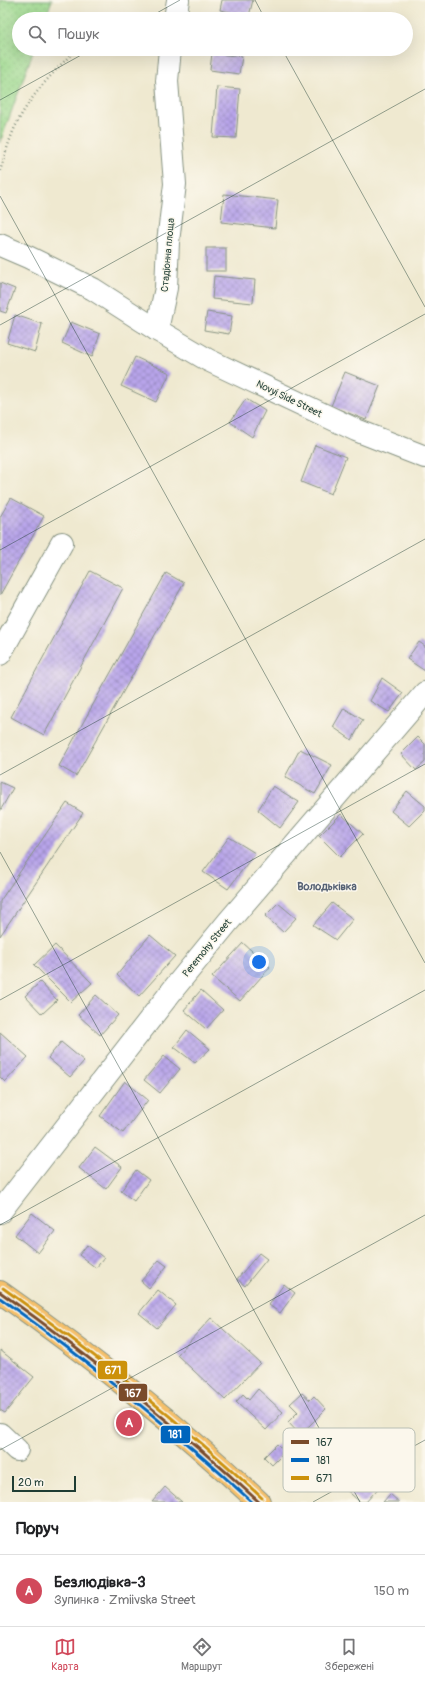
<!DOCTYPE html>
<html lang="uk">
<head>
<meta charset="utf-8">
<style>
	body { margin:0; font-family:Pangolin,sans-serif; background:#f2f2f2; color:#202124 }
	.scale { position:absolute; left:12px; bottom:10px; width:64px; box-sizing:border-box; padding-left:4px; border:2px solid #1f3d34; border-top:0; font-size:11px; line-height:14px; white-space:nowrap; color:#1f3d34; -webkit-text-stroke:3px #fbf7ec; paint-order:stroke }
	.you { position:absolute; left:259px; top:962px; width:14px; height:14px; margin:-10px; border:3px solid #fff; border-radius:50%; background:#1a73e8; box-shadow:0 0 0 6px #1a73e833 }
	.badge { display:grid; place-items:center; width:26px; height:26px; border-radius:50%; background:#d1495b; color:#fff; font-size:13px; font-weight:700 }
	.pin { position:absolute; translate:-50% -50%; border:2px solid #fff; box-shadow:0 1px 4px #0006 }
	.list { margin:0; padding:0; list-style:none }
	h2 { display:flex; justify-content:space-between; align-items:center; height:52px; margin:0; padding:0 16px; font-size:17px }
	h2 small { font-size:13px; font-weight:400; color:#757577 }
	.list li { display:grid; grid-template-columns:26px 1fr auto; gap:12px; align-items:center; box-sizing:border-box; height:72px; padding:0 16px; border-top:1px solid #e0e0e0 }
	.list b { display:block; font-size:15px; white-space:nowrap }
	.list p { margin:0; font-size:13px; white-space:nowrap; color:#757577 }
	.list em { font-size:13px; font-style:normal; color:#757577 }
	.icon { flex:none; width:22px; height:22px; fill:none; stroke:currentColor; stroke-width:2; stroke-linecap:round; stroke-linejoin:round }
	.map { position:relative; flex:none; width:425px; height:1502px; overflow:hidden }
	.search { position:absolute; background:#fff; box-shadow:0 4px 16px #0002; left:12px; right:12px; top:12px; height:44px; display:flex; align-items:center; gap:10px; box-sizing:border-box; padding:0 14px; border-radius:22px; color:#757577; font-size:15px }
	.sheet { height:124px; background:#fff }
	nav { display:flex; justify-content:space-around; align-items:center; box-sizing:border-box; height:56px; border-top:1px solid #e0e0e0; background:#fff; font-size:11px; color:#757577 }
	nav a { display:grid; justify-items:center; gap:2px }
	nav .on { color:#d1495b }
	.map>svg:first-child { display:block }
	.park { fill:url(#park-dots); stroke:#5d8a60 }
	.building { fill:url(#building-cross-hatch) }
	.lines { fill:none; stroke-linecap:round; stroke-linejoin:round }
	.street-casing { stroke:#879382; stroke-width:24 }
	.primary-casing { stroke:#879382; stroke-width:24 }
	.path { stroke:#879382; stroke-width:2.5; stroke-dasharray:1 3; stroke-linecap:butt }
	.street { stroke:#fff; stroke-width:22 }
	.primary { stroke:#f6c06b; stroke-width:22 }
	.bus-1-casing { stroke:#fbf7ec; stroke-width:6 }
	.bus-2-casing { stroke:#fbf7ec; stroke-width:6 }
	.bus-3-casing { stroke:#fbf7ec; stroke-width:6 }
	.bus-1 { stroke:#7a4b2a; stroke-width:3 }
	.bus-2 { stroke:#0065bd; stroke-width:3 }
	.bus-3 { stroke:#cc910a; stroke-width:3 }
	.ticks { fill:none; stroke:#1f3d34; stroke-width:1; stroke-opacity:0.45 }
	.labels { text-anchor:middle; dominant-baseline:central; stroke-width:3; stroke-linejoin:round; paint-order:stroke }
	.street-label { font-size:10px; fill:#1f3d34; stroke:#fbf7ec }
	.neighbourhood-label { font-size:11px; font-weight:bold; fill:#556174; stroke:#fbf7ec }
	.key { fill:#fbf7ec; stroke:#b9bfb5; stroke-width:1 }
	.key-label { font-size:11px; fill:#1f3d34 }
	.line-badge { stroke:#fbf7ec; stroke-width:1.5 }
	.badge-label { font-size:11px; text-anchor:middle; font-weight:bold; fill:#fff }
</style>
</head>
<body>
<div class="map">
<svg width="425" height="1502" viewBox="0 0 425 1502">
	<defs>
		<pattern id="park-dots" width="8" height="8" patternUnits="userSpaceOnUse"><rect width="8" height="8" fill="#9bd88d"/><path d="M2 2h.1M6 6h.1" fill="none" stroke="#85ba7a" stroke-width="1.8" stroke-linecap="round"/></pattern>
		<pattern id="building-cross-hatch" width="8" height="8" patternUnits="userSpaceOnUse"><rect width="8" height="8" fill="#b8a4ea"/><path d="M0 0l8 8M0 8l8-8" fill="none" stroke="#9587be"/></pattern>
	</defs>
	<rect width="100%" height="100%" fill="#fbf7ec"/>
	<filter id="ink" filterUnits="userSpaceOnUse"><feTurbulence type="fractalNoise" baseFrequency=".025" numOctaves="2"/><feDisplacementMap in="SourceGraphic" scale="8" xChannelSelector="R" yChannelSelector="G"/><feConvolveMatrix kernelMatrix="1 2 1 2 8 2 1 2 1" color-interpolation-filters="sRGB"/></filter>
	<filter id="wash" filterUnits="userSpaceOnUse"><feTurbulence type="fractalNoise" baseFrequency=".012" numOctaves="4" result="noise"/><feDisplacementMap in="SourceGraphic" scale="16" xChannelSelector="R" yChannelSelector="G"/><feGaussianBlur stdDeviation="0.9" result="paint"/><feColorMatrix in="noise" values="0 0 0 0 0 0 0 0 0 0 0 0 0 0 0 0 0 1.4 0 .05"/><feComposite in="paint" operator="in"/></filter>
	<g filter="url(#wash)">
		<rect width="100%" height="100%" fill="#efe9d0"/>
		<polygon class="park" points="0,0 52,0 45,19 19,19 19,49 34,49 0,143"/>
		<g id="blocks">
			<g class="building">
				<polygon points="222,0 253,0 249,16 220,10"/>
				<polygon points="263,49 282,49 282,53 263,52"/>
				<polygon points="212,53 242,57 239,74 210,70"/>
				<polygon points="217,87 240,89 236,138 213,137"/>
				<polygon points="224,194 278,200 275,228 221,222"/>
				<rect x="206" y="248" width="20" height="23"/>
				<polygon points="214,276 255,280 253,303 212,299"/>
				<polygon points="0,283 15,289 6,313 0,311"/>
				<polygon points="207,312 232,316 229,334 204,330"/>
				<polygon points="15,315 42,324 35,352 7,343"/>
				<polygon points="71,322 100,334 92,357 62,343"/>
				<polygon points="135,357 170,373 156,402 121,386"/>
				<polygon points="345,372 380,386 366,420 331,406"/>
				<polygon points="246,399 265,411 252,437 230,422"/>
				<polygon points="315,445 346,457 331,494 301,482"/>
				<polygon points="11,498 44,516 0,595 0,517"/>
				<polygon points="90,571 123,588 44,735 11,717"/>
				<polygon points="166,573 184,583 76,776 59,766"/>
				<polygon points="419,642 425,646 425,671 407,659"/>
				<polygon points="382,678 403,693 389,712 370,701"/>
				<polygon points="344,708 363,720 352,740 333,727"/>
				<polygon points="418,737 425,744 425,762 416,770 401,754"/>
				<polygon points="300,749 332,765 315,794 285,777"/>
				<polygon points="0,782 13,788 0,811"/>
				<polygon points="273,786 299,802 280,828 258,810"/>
				<polygon points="407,791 425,806 425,810 409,826 391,811"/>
				<polygon points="67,803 83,813 0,936 0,901"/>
				<polygon points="341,814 363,834 340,857 319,836"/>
				<polygon points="229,837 255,853 228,889 203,872"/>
				<polygon points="278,903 296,918 283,932 265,916"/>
				<polygon points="332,903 353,919 336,940 313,925"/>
				<polygon points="150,935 175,956 139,996 117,975"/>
				<polygon points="243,943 270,967 240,1001 212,977"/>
				<polygon points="55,945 92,983 71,1002 34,965"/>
				<polygon points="40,982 57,1000 42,1014 25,996"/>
				<polygon points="201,990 223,1010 206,1029 184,1010"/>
				<polygon points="96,995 118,1015 100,1035 78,1015"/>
				<polygon points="187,1030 210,1049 195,1063 174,1047"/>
				<polygon points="0,1032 28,1057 5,1082 0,1077"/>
				<polygon points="61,1042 84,1061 70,1077 48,1058"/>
				<polygon points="164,1056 180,1069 160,1093 144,1080"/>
				<polygon points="125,1081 148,1100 123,1133 100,1116"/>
				<polygon points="95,1147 122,1167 106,1189 79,1168"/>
				<polygon points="136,1170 149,1180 134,1201 121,1191"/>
				<polygon points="32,1213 55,1231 38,1253 15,1235"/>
				<polygon points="87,1245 104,1258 96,1268 79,1255"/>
				<polygon points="259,1253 267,1259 245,1286 237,1279"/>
				<polygon points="159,1260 167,1266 149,1288 141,1281"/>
				<polygon points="284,1284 295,1293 280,1313 269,1305"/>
				<polygon points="158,1290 176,1305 157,1328 139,1313"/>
				<polygon points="211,1318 260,1363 225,1400 177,1355"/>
				<polygon points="0,1350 34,1377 5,1413 0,1410"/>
				<polygon points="258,1389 283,1412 266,1430 236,1402 243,1394 249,1400"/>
				<polygon points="302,1393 310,1400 314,1396 326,1409 300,1435 288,1422 298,1412 290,1404"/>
				<polygon points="277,1444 285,1452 272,1465 264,1457"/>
				<polygon points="378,1446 384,1451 366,1470 382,1484 366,1502 360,1502 342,1486"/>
				<polygon points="165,1487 182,1502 152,1502"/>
				<polygon points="390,1494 399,1502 383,1502"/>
			</g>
		</g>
	</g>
	<g filter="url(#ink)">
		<use href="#blocks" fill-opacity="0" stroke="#879382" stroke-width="1"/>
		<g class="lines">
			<defs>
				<g id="street">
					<polyline points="175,19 178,0"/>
					<polyline points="0,245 28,257 93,289 157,330 208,360 356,430 425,457"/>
					<polyline points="157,330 166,288 168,242 175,184 167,81 170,49"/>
					<polyline points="0,654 62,543"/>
					<polyline points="0,1212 175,987 228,922 425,693"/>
					<polyline points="0,1434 17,1450"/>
				</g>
				<path id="primary" d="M 0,1292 C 91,1356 178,1425 259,1502"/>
			</defs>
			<use href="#street" class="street-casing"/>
			<use href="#primary" class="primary-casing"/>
			<path class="path" d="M 0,171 C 5,155 10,136 18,121 C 32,94 55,70 77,49"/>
			<use href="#street" class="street"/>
			<use href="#primary" class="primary"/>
			<defs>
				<path id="bus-1" d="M 0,1292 C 91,1357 177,1426 259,1502"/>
				<path id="bus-2" d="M 0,1298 C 88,1361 172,1428 252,1502"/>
				<path id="bus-3" d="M 3,1288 C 94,1353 181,1422 262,1498"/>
			</defs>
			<use href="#bus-1" class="bus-1-casing"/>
			<use href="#bus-2" class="bus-2-casing"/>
			<use href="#bus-3" class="bus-3-casing"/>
			<use href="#bus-1" class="bus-1"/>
			<use href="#bus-2" class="bus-2"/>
			<use href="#bus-3" class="bus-3"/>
		</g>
	</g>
	<path class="ticks" d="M 255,0 L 265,19M 146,19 L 180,0M 282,49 L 425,307M 0,100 L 92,49M 0,196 L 425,963M 0,325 L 425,89M 0,550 L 425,314M 0,775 L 425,539M 0,852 L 360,1502M 0,1000 L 425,764M 0,1225 L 425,990M 0,1450 L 425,1215M 313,1502 L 425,1440"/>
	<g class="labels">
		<g class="street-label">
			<text transform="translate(168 255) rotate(-85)">Стадіонна площа</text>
			<text transform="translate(289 399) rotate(26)">Novyi Side Street</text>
			<text transform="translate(207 948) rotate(-51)">Peremohy Street</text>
		</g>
		<g class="neighbourhood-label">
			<text x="327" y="886">Володьківка</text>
		</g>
	</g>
	<rect x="283" y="1428" width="132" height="64" rx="6" class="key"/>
	<rect x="291" y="1440" width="18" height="4" fill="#7a4b2a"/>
	<rect x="291" y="1458" width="18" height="4" fill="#0065bd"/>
	<rect x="291" y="1476" width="18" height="4" fill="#cc910a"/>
	<g class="key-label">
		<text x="316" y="1446">167</text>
		<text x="316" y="1464">181</text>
		<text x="316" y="1482">671</text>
	</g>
	<g class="line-badge">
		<rect x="97" y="1360" width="31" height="20" rx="4" fill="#cc910a"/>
		<rect x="118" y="1383" width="30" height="19" rx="4" fill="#7a4b2a"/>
		<rect x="160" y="1425" width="31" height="19" rx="4" fill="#0065bd"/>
	</g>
	<g class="badge-label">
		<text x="113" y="1374">671</text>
		<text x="133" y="1397">167</text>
		<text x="175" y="1438">181</text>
	</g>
</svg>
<div class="scale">20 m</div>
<div class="you"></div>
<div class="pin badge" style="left:129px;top:1423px">A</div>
<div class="search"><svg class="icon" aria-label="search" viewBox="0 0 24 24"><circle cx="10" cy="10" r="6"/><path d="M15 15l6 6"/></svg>Пошук</div>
</div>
<section class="sheet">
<h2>Поруч<small></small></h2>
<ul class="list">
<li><span class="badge">A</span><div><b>Безлюдівка-3</b><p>Зупинка · Zmiivska Street</p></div><em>150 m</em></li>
</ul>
</section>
<nav>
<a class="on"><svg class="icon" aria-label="map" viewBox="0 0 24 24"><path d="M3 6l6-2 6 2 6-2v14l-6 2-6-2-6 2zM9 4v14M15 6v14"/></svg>Карта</a>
<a><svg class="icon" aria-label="directions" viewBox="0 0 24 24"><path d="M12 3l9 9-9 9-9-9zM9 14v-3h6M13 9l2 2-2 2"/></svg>Маршрут</a>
<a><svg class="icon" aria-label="saved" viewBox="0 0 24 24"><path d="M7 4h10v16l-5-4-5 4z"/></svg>Збережені</a>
</nav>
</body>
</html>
